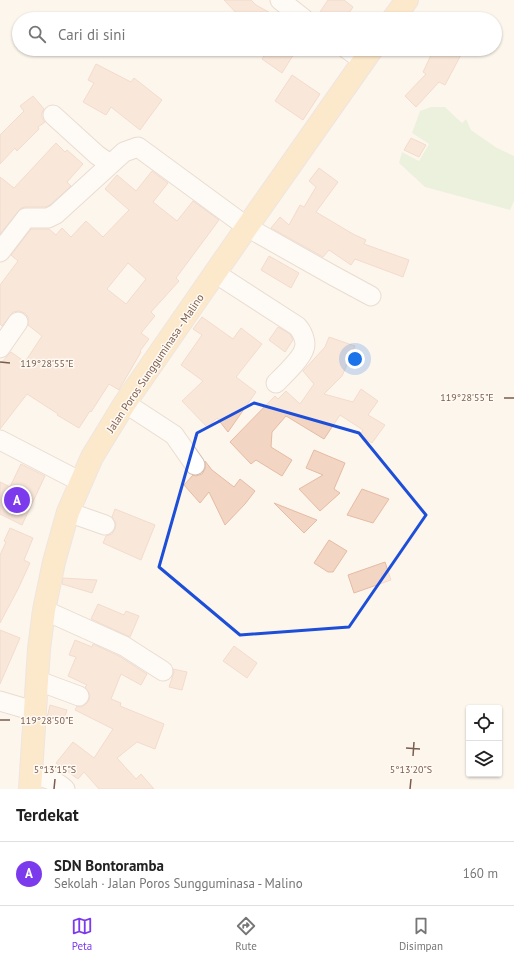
<!DOCTYPE html>
<html lang="id">
<head>
<meta charset="utf-8">
<style>
	body { margin:0; font-family:"PT Sans",sans-serif; background:#f2f2f2; color:#222 }
	.controls { position:absolute; right:12px; bottom:12px; display:grid; overflow:hidden; border-radius:4px; box-shadow:0 1px 3px #0004 }
	.controls button { width:36px; height:36px; display:grid; place-items:center; padding:0; border:0; border-bottom:1px solid #e0e0e0; background:#fff; color:#222; font:20px sans-serif }
	.you { position:absolute; left:355px; top:359px; width:14px; height:14px; margin:-10px; border:3px solid #fff; border-radius:50%; background:#1a73e8; box-shadow:0 0 0 6px #1a73e833 }
	.badge { display:grid; place-items:center; width:26px; height:26px; border-radius:50%; background:#7c3aed; color:#fff; font-size:13px; font-weight:700 }
	.pin { position:absolute; translate:-50% -50%; border:2px solid #fff; box-shadow:0 1px 4px #0006 }
	.list { margin:0; padding:0; list-style:none }
	h2 { display:flex; justify-content:space-between; align-items:center; height:52px; margin:0; padding:0 16px; font-size:17px }
	h2 small { font-size:13px; font-weight:400; color:#767676 }
	.list li { display:grid; grid-template-columns:26px 1fr auto; gap:12px; align-items:center; box-sizing:border-box; height:64px; padding:0 16px; border-top:1px solid #e0e0e0 }
	.list b { display:block; font-size:15px; white-space:nowrap }
	.list p { margin:0; font-size:13px; white-space:nowrap; color:#767676 }
	.list em { font-size:13px; font-style:normal; color:#767676 }
	.icon { flex:none; width:22px; height:22px; fill:none; stroke:currentColor; stroke-width:2; stroke-linecap:round; stroke-linejoin:round }
	.map { position:relative; flex:none; width:514px; height:789px; overflow:hidden }
	.search { position:absolute; background:#fff; box-shadow:0 1px 3px #0004; left:12px; right:12px; top:12px; height:44px; display:flex; align-items:center; gap:10px; box-sizing:border-box; padding:0 14px; border-radius:22px; color:#767676; font-size:15px }
	.sheet { height:116px; background:#fff }
	nav { display:flex; justify-content:space-around; align-items:center; box-sizing:border-box; height:56px; border-top:1px solid #e0e0e0; background:#fff; font-size:11px; color:#767676 }
	nav a { display:grid; justify-items:center; gap:2px }
	nav .on { color:#7c3aed }
	.map>svg:first-child { display:block }
	.park { fill:#d8ecc9 }
	.building { fill:#f3d5c3; stroke:#e6bba3; fill-rule:evenodd }
	.lines { fill:none; stroke-linecap:round; stroke-linejoin:round }
	.minor-casing { stroke:#d1beb0; stroke-width:21 }
	.major-casing { stroke:#dad1cd; stroke-width:24 }
	.minor { stroke:#fff; stroke-width:19 }
	.major { stroke:#fbd9a5; stroke-width:22 }
	.marked { fill:none; stroke:#1d4ed8; stroke-width:3; stroke-linejoin:round }
	.ticks { fill:none; stroke:#7a5c4d; stroke-width:1.5 }
	.labels { text-anchor:middle; dominant-baseline:central; stroke-width:3; stroke-linejoin:round; paint-order:stroke }
	.street-label { font-size:11px; fill:#7a5c4d; stroke:#fffaf3 }
	.ticks-label { font-size:10px; text-anchor:middle; fill:#7a5c4d; stroke:#fffaf3; stroke-width:3; stroke-linejoin:round; paint-order:stroke }
</style>
</head>
<body>
<div class="map">
<svg width="514" height="789" viewBox="0 0 514 789">
	<rect width="100%" height="100%" fill="#fdf6ec"/>
	<polygon class="park" points="431,107 445,107 462,123 466,119 471,130 497,148 514,156 514,201 510,210 425,187 399,163 402,152 419,161 429,144 412,133 420,111"/>
	<g class="building">
		<polygon points="224,0 251,0 256,5 281,19 242,19"/>
		<polygon points="328,0 344,0 353,7 345,19 329,19 320,12"/>
		<polygon points="269,49 297,49 282,73 262,59"/>
		<polygon points="434,49 464,49 445,85 439,82 416,107 405,96 426,74 423,72"/>
		<polygon points="96,64 131,82 134,78 162,100 140,130 111,107 106,115 83,102 94,83 88,80"/>
		<polygon points="292,75 320,94 303,120 275,101"/>
		<polygon points="33,96 44,109 42,113 42,118 45,122 38,127 39,129 17,151 15,148 0,164 0,135 24,111 20,106"/>
		<polygon points="411,138 426,145 419,157 404,150"/>
		<polygon points="56,143 65,152 67,150 83,164 67,182 71,186 50,205 45,207 26,207 21,208 0,234 0,177 14,188"/>
		<polygon points="319,168 338,182 316,212 353,234 366,240 364,244 409,260 403,277 355,259 351,265 329,250 323,257 271,228 280,217 289,225 300,205 304,207 316,187 309,181"/>
		<path d="M 152,171 L 168,183 L 153,202 L 177,221 L 193,201 L 219,220 L 176,278 L 179,281 L 151,312 L 155,316 L 141,333 L 149,339 L 140,351 L 141,352 L 120,388 L 119,390 L 109,384 L 91,412 L 90,411 L 79,428 L 57,415 L 58,414 L 27,394 L 0,429 L 0,364 L 11,352 L 25,362 L 42,336 L 28,325 L 28,317 L 25,313 L 19,311 L 13,312 L 2,326 L 0,324 L 0,285 L 18,261 L 11,255 L 31,229 L 49,229 L 56,235 L 62,228 L 71,237 L 86,221 L 103,237 L 129,210 L 105,189 L 117,175 L 136,191 ZM 128,263 L 146,279 L 126,304 L 107,289 Z"/>
		<polygon points="269,256 299,273 291,288 261,270"/>
		<polygon points="202,317 233,339 241,328 262,344 236,377 256,392 228,432 217,418 207,427 182,401 203,381 181,365 202,335 193,329"/>
		<polygon points="278,327 290,334 293,340 285,352 269,340"/>
		<polygon points="329,337 355,346 342,376 324,394 353,402 361,389 378,401 368,415 385,425 372,443 360,435 363,430 340,415 324,439 286,416 272,432 271,447 292,460 282,476 256,460 251,464 230,442 275,396 278,399 286,391 300,404 314,384 303,371 325,347"/>
		<polygon points="314,450 345,463 334,489 340,493 320,511 299,489 323,475 306,468"/>
		<polygon points="205,461 212,470 234,487 240,479 255,491 245,504 225,525 209,492 200,503 184,485 193,475 196,476 202,474 205,469"/>
		<polygon points="21,464 45,476 22,525 0,514 0,482 10,487"/>
		<polygon points="362,489 389,499 373,523 347,515"/>
		<polygon points="274,503 317,520 304,533"/>
		<polygon points="115,509 155,525 141,560 103,543 106,536 112,534 115,529 116,523 112,517"/>
		<polygon points="10,528 33,538 24,560 30,563 18,589 0,623 0,555 6,542 4,541"/>
		<polygon points="329,540 347,551 333,572 328,572 314,563"/>
		<polygon points="385,562 391,580 354,593 348,575"/>
		<polygon points="63,578 97,580 92,593 62,584"/>
		<polygon points="98,604 124,615 126,611 139,616 130,637 91,619"/>
		<polygon points="0,630 20,638 0,684"/>
		<polygon points="75,640 92,647 93,644 119,656 147,674 141,685 121,674 111,699 121,703 120,706 164,724 155,749 137,742 117,758 136,779 141,774 154,789 99,789 84,772 78,779 56,763 73,742 94,758 113,729 75,710 77,706 81,707 86,704 89,700 90,695 85,687 87,685 68,676 76,657 69,655"/>
		<polygon points="234,646 257,663 247,678 223,661"/>
		<polygon points="173,669 187,672 182,690 169,687 174,672"/>
		<polygon points="50,705 67,710 63,723 47,718"/>
	</g>
	<g class="lines">
		<defs>
			<g id="minor">
				<polyline points="280,0 304,19"/>
				<polyline points="347,49 364,61"/>
				<polyline points="53,115 97,155 110,164"/>
				<polyline points="0,252 26,218 48,218 56,214 124,152 138,147 247,227 334,276 371,296"/>
				<path d="M 215,273 L 297,326 C 302,331 307,342 304,349 C 302,358 283,376 276,383"/>
				<polyline points="0,348 18,322"/>
				<polyline points="125,403 174,435 195,465"/>
				<polyline points="0,440 81,482"/>
				<polyline points="68,512 105,525"/>
				<polyline points="44,610 124,646 163,671"/>
				<polyline points="36,680 79,696"/>
				<polyline points="0,701 34,711"/>
				<path d="M 31,776 C 44,776 55,780 65,789"/>
			</g>
			<g id="major">
				<polyline points="393,19 407,0"/>
				<polyline points="30,789 39,649 44,610 54,562 68,512 92,457 125,403 215,273 247,227 372,49"/>
			</g>
		</defs>
		<use href="#minor" class="minor-casing"/>
		<use href="#major" class="major-casing"/>
		<use href="#minor" class="minor"/>
		<use href="#major" class="major"/>
	</g>
	<path d="M0 0H514V789H0ZM 254,403 L 359,433 L 426,515 L 349,627 L 240,635 L 159,567 L 197,433 Z" fill="#fdf6ec" fill-opacity=".55" fill-rule="evenodd"/>
	<path class="marked" d="M 254,403 L 359,433 L 426,515 L 349,627 L 240,635 L 159,567 L 197,433 Z"/>
	<path class="ticks" d="M 0,362 L 10,363M 504,398 L 514,398M 0,720 L 10,720M 406,748 L 420,749M 413,756 L 414,742M 54,789 L 55,779M 410,789 L 411,779"/>
	<g class="labels">
		<g class="street-label">
			<text transform="translate(155 363) rotate(-56)">Jalan Poros Sungguminasa - Malino</text>
		</g>
	</g>
	<g class="ticks-label">
		<text x="47" y="367">119°28'55"E</text>
		<text x="467" y="401">119°28'55"E</text>
		<text x="47" y="724">119°28'50"E</text>
		<text x="55" y="773">5°13'15"S</text>
		<text x="411" y="773">5°13'20"S</text>
	</g>
</svg>
<div class="controls">
<button><svg class="icon" aria-label="locate" viewBox="0 0 24 24"><circle cx="12" cy="12" r="6"/><path d="M12 2v4M12 18v4M2 12h4M18 12h4"/></svg></button>
<button><svg class="icon" aria-label="layers" viewBox="0 0 24 24"><path d="M12 4l9 5-9 5-9-5zM3 14l9 5 9-5"/></svg></button>
</div>
<div class="you"></div>
<div class="pin badge" style="left:17px;top:500px">A</div>
<div class="search"><svg class="icon" aria-label="search" viewBox="0 0 24 24"><circle cx="10" cy="10" r="6"/><path d="M15 15l6 6"/></svg>Cari di sini</div>
</div>
<section class="sheet">
<h2>Terdekat<small></small></h2>
<ul class="list">
<li><span class="badge">A</span><div><b>SDN Bontoramba</b><p>Sekolah · Jalan Poros Sungguminasa - Malino</p></div><em>160 m</em></li>
</ul>
</section>
<nav>
<a class="on"><svg class="icon" aria-label="map" viewBox="0 0 24 24"><path d="M3 6l6-2 6 2 6-2v14l-6 2-6-2-6 2zM9 4v14M15 6v14"/></svg>Peta</a>
<a><svg class="icon" aria-label="directions" viewBox="0 0 24 24"><path d="M12 3l9 9-9 9-9-9zM9 14v-3h6M13 9l2 2-2 2"/></svg>Rute</a>
<a><svg class="icon" aria-label="saved" viewBox="0 0 24 24"><path d="M7 4h10v16l-5-4-5 4z"/></svg>Disimpan</a>
</nav>
</body>
</html>
